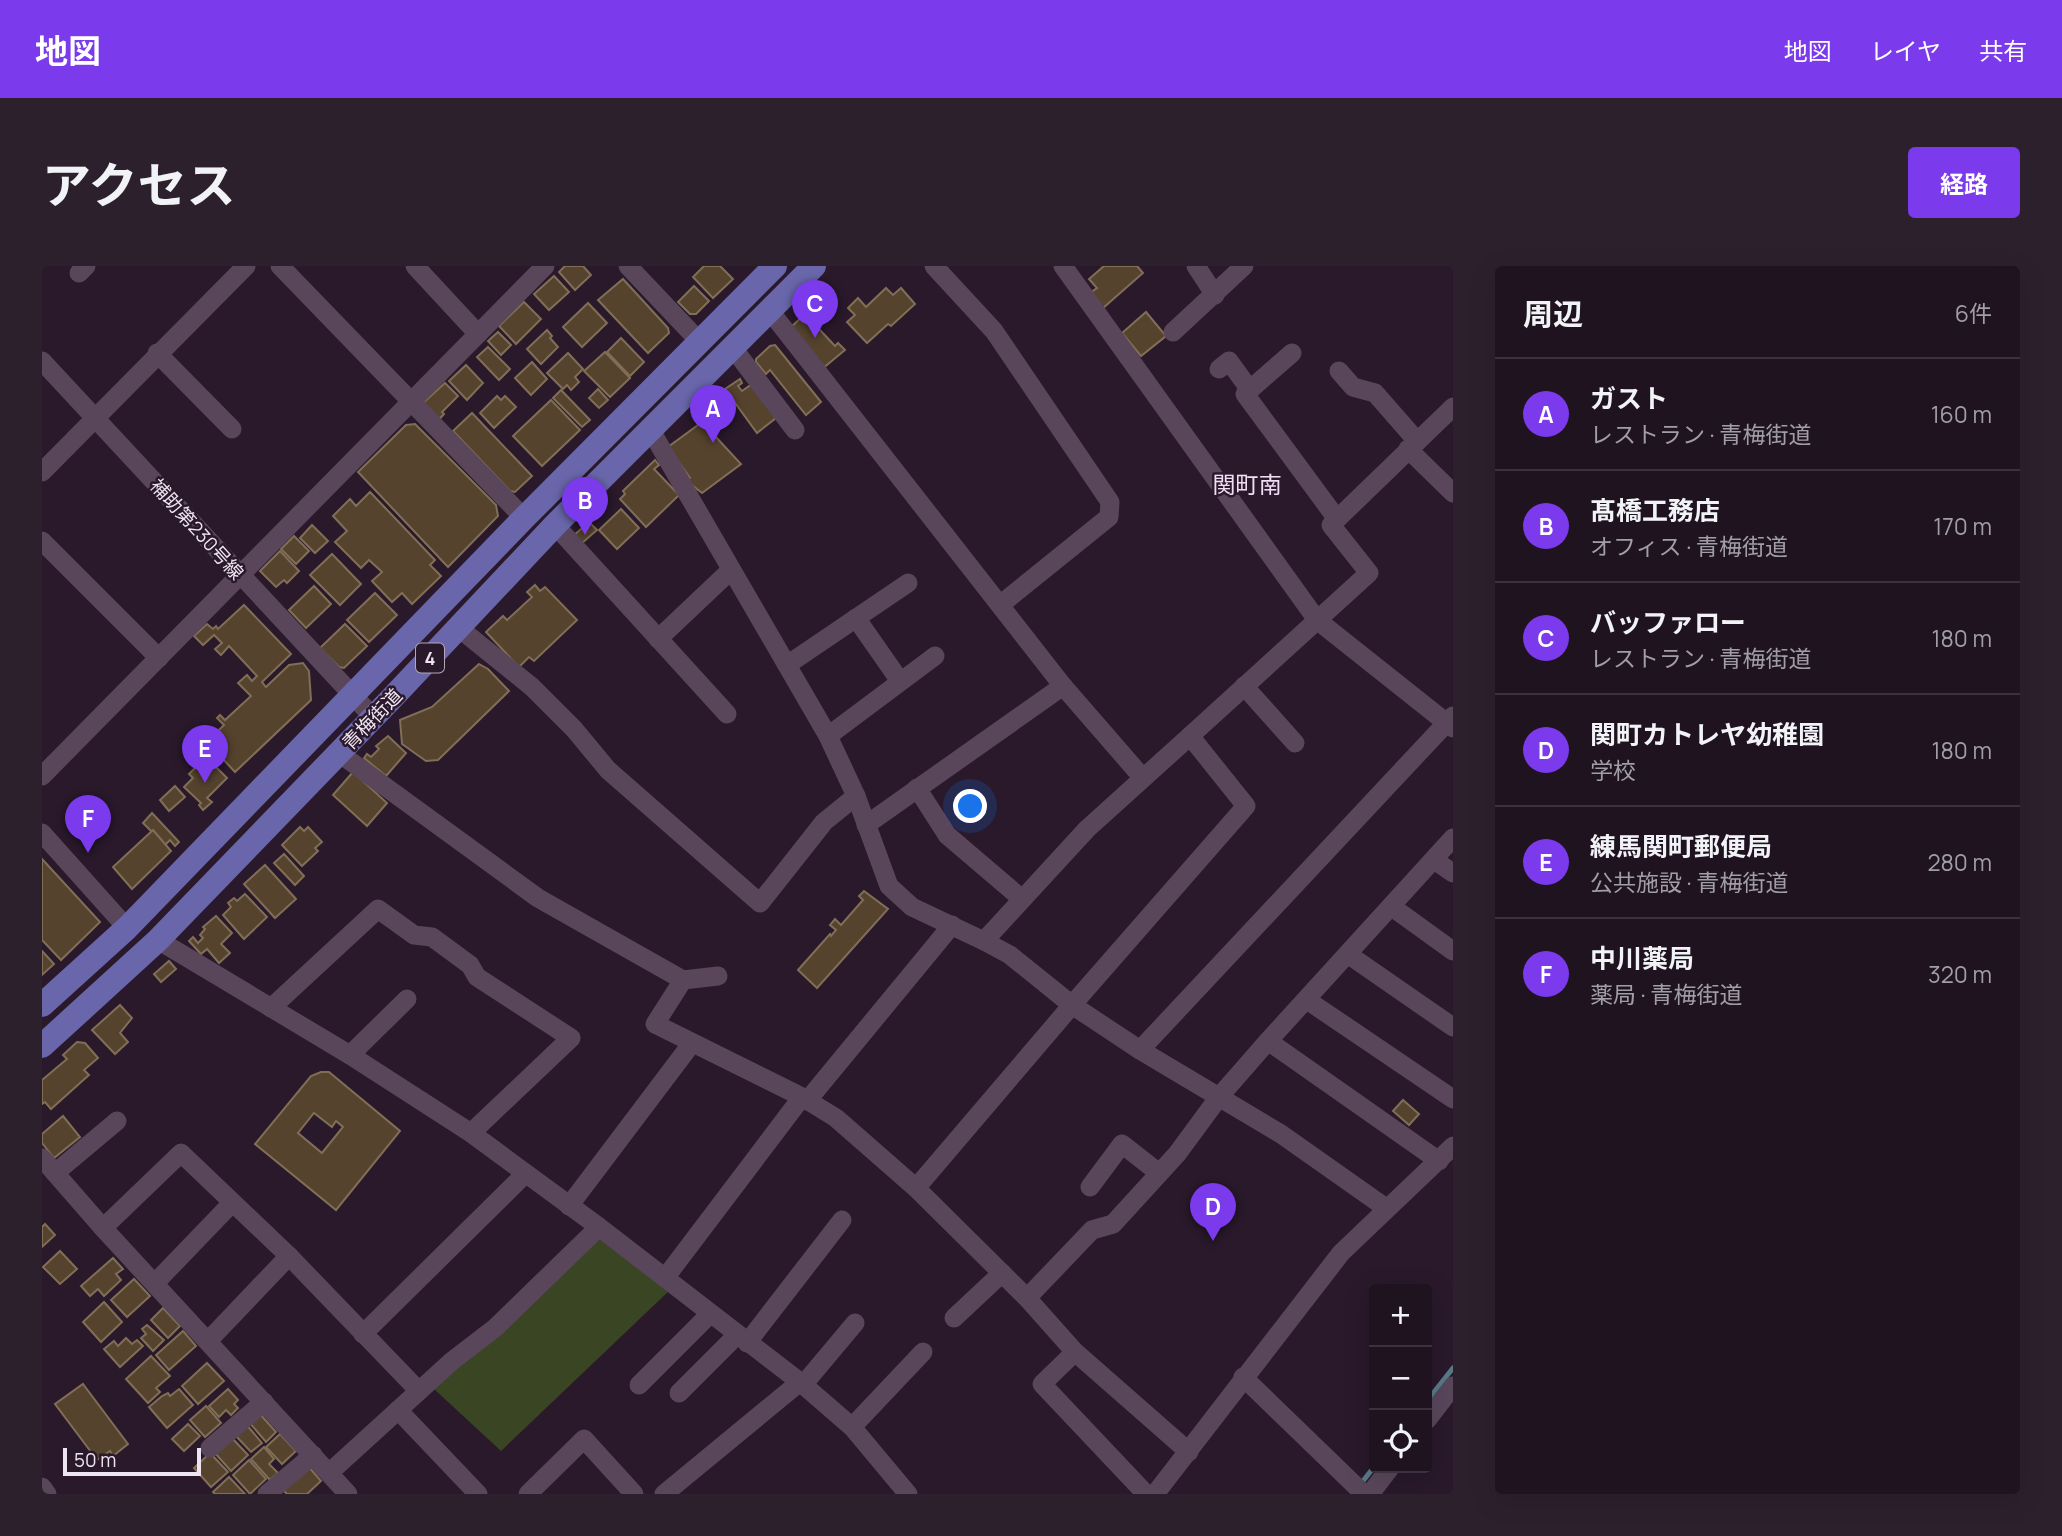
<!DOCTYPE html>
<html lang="ja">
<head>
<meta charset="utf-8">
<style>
	body { margin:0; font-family:Manrope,"Noto Sans JP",sans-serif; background:#2c202d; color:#f1f3f6 }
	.controls { position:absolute; right:21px; bottom:21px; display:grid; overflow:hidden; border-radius:7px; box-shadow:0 7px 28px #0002 }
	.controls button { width:63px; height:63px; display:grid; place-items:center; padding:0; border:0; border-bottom:2px solid #3c323e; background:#1f1320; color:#f1f3f6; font:35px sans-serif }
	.scale { position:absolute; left:21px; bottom:18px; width:138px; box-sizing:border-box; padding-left:7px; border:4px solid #efe4f1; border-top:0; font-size:19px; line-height:24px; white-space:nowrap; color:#efe4f1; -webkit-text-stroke:5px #29192b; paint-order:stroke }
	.you { position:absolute; left:929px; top:541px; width:24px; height:24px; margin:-18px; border:5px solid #fff; border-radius:50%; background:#1a73e8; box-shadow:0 0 0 10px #1a73e833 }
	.badge { display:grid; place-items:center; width:46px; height:46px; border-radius:50%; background:#7c3aed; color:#fff; font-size:23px; font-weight:700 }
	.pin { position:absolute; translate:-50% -58px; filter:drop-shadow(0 2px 4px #0008) }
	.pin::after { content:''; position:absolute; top:37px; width:24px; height:21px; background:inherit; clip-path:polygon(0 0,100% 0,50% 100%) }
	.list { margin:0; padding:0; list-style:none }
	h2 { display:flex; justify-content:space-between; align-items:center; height:91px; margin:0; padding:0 28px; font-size:30px }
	h2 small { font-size:23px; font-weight:400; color:#a19ea5 }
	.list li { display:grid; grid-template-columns:46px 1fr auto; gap:21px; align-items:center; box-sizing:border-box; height:112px; padding:0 28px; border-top:2px solid #3c323e }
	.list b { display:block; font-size:26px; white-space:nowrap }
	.list p { margin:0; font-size:23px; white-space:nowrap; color:#a19ea5 }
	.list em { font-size:23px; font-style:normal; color:#a19ea5 }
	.icon { flex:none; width:38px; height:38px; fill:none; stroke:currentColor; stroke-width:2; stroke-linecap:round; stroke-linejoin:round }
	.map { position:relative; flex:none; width:1411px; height:1228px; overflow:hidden; border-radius:7px }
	header { display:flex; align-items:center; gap:42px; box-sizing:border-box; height:98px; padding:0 35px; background:#7c3aed; color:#fff }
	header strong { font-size:33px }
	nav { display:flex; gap:38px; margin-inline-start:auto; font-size:24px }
	.intro { display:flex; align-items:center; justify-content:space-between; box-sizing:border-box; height:168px; padding:0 42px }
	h1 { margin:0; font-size:49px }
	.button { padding:18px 32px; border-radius:7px; background:#7c3aed; color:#fff; font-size:24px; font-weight:700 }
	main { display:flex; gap:42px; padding:0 42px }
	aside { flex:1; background:#1f1320; border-radius:7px; box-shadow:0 7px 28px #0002 }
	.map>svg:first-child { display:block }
	.green { fill:#394523 }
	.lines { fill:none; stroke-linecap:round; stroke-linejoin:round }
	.stream { stroke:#587a87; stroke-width:5 }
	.building { fill:#55432e; stroke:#816e57; stroke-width:2; fill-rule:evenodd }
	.minor { stroke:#59465b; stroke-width:19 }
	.major { stroke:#6966ab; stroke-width:24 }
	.labels { text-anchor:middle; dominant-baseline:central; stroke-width:5; stroke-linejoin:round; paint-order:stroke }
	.shield { fill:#29192b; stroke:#b4a7b6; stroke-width:2 }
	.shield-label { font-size:18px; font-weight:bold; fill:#efe4f1 }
	.street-label { font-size:19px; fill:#efe4f1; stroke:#29192b }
	.quarter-label { font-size:23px; fill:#f2dcf6; stroke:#29192b }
</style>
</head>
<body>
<header>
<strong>地図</strong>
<nav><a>地図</a><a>レイヤ</a><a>共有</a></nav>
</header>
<div class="intro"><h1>アクセス</h1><a class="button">経路</a></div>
<main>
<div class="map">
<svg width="1411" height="1228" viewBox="0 0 1411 1228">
	<rect width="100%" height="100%" fill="#29192b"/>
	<polygon class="green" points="557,970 628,1024 459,1185 392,1123"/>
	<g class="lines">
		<g class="stream">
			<polyline points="1385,1135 1411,1102"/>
			<polyline points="1321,1215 1332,1201"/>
		</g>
	</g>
	<g class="building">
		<polygon points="523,0 541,0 549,9 533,24 517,6"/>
		<polygon points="662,0 678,0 691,13 671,32 651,11"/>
		<polygon points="1062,0 1095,0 1101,7 1061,42 1048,27 1055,22 1047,13"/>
		<polygon points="512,10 527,26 507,44 492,28"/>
		<polygon points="581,13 626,62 627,67 606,87 556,34"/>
		<polygon points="652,20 667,35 654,48 648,48 636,36"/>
		<polygon points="844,22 851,29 859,22 873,38 849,60 846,58 825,77 805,56 813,49 806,42 816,32 824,41"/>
		<polygon points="482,36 499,53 474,78 457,60"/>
		<polygon points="546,37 565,57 540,81 521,61"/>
		<polygon points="1104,46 1124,70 1099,90 1080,67"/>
		<polygon points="763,48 793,80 796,77 803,84 780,103 748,62"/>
		<polygon points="505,64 510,70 508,72 516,81 499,98 485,83"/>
		<polygon points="456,66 469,79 459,89 446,75"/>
		<polygon points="579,72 602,96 588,110 565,86"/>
		<polygon points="733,79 779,136 764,149 728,104 724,108 714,96 714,93 728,80"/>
		<polygon points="446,81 468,103 457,114 435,91"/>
		<polygon points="563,86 588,112 568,131 542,105"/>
		<polygon points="526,87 541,103 533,111 537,116 529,124 525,119 521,123 505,107"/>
		<polygon points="490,96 505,113 489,129 473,112"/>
		<polygon points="424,99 441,117 425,134 407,115"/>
		<polygon points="698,113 700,117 696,120 700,125 710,118 734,152 715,167 683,123"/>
		<polygon points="403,117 416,130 400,146 402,148 395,156 381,137"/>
		<polygon points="556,123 566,134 557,142 547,132"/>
		<polygon points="519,124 548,154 540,161 511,132"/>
		<polygon points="455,130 459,134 463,130 474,141 452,162 438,147"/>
		<polygon points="509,134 538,164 500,200 471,170"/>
		<polygon points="430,147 490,210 473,226 468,225 411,165"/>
		<polygon points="660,156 699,198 660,227 645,215 648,212 626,181"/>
		<polygon points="373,158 454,239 456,250 406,301 316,206 364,159"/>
		<polygon points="613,194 617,199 612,203 637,229 604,261 578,233 583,228 581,225"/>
		<polygon points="328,226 393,294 388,299 399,310 370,338 360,327 350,336 330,315 340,306 327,294 319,302 293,276 305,265 291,250 308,233 314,240"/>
		<polygon points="579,243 597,262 575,283 557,264"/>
		<polygon points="547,256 555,264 539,278 531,270"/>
		<polygon points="270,259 286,275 273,287 258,272"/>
		<polygon points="252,270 267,285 254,298 239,283"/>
		<polygon points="238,285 257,305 245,317 242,314 234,321 218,305"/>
		<polygon points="290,288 319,318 298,339 268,309"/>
		<polygon points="493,319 498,325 503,321 535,354 492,395 487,391 477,401 444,366 461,350 465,354 490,331 485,326"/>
		<polygon points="272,320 289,338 264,362 247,344"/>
		<polygon points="333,327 355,349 327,376 305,354"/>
		<polygon points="202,339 249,388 220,416 224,421 247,399 261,397 267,405 269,434 193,506 165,476 182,459 175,452 178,449 183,454 209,430 196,417 205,409 210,415 215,410 187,380 179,389 173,383 180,377 172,369 161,379 152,370 165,358 171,363 174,360 176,363"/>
		<polygon points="303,358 325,380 302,402 297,401 278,382"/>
		<polygon points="437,398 446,403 467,425 396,494 384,495 360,478 358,454 390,441"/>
		<polygon points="346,470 364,487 344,510 322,492 325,488 329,491 337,483 334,480"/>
		<polygon points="164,491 185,512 165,532 170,536 161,544 157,539 159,537 142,521 151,512 147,508"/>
		<polygon points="311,506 345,537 325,560 291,529"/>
		<polygon points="133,520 143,531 127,545 118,534"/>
		<polygon points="110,547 137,576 133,580 128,574 123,579 101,557"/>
		<polygon points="258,561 262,565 266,561 280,576 273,582 276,585 260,600 240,579"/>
		<polygon points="111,564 129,585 90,623 71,601"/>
		<polygon points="242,588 262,610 253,619 232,597"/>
		<polygon points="0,593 58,656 19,694 0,674"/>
		<polygon points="223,599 254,633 233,652 202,618"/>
		<polygon points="822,625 846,643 775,722 756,704 788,668 789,670 794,664 788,659 793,653 799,659 821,634 817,630"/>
		<polygon points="203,628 225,651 202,673 181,649 189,641 186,637 192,632 195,635"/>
		<polygon points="174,650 190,667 179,678 188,687 177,697 165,683 159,688 147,675 151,671 156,677 161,672 158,669 163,663 161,661"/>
		<polygon points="0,685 12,698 0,709"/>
		<polygon points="127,695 134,703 119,716 112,708"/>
		<polygon points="78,739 90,752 78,767 86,776 73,788 50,764"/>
		<polygon points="35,776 43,777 56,792 42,804 47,809 9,843 3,836 0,838 0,814 25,793 21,789"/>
		<path d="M 279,806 L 287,806 L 358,865 L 294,944 L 213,878 L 269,810 ZM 272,847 L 290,861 L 294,855 L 301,861 L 280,887 L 256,867 Z"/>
		<polygon points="1361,834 1377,848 1367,859 1351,845"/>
		<polygon points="21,850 38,871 12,892 0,877 0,868"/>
		<polygon points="3,958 13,969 0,981 0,961"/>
		<polygon points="18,985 35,1003 18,1018 1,1001"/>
		<polygon points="71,992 81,1003 74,1008 79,1014 62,1030 56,1023 48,1030 39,1020"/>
		<polygon points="92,1013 108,1030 85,1051 69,1034"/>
		<polygon points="62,1036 80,1056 59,1076 41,1056"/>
		<polygon points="121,1042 138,1060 126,1072 109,1054"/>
		<polygon points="105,1059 122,1074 111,1085 99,1072 104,1068 100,1063"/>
		<polygon points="141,1065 154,1080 127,1104 114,1089"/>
		<polygon points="84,1072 90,1078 95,1074 101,1080 78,1101 62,1083 72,1075 76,1080"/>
		<polygon points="109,1090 128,1110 114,1122 118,1126 106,1137 84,1113"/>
		<polygon points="165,1097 182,1115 156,1138 140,1120"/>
		<polygon points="41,1118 86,1178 71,1190 68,1185 55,1194 13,1138"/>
		<polygon points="137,1123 151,1139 125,1162 107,1141 120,1130 126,1127 128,1130"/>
		<polygon points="186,1123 196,1134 192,1138 196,1142 189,1149 184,1144 177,1151 167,1140"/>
		<polygon points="164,1140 179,1157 163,1171 148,1154"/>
		<polygon points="217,1147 234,1166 224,1176 207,1156"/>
		<polygon points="146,1158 158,1170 142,1185 130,1173"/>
		<polygon points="204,1158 220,1177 209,1186 193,1169"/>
		<polygon points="238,1168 254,1185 240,1198 224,1181"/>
		<polygon points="189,1171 206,1189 189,1205 172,1186"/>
		<polygon points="222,1181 232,1193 227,1198 236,1207 228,1214 209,1193"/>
		<polygon points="168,1187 186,1206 169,1221 152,1202"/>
		<polygon points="207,1194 224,1213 208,1228 191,1209"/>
		<polygon points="266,1200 279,1215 265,1228 245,1228 240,1223"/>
		<polygon points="187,1211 203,1228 173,1228 171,1226"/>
	</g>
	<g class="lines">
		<g class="minor">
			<polyline points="238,0 482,252"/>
			<polyline points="373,0 436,68"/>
			<polyline points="586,0 658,76"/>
			<polyline points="892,0 952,65 1068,236 1067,251 958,339"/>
			<polyline points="1021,0 1275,354 1411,462"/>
			<polyline points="1154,0 1173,29"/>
			<polyline points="37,7 44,0"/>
			<polyline points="728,45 1021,420 1100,511"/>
			<polyline points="1131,66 1202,0"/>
			<polyline points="691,82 753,164"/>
			<polyline points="115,87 190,163"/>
			<polyline points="1250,87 1203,128 1295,253"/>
			<polyline points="0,95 331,451"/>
			<polyline points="1177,103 1187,95 1208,124"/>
			<polyline points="1297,105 1311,121 1333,127 1375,175"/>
			<polyline points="608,163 786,470 814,530 847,620 870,641 942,675 968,689 1030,739 1098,784 1239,868 1344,942"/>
			<polyline points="1366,183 1411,227"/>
			<polyline points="0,206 204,0"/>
			<polyline points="513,259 685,448"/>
			<polyline points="0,275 117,392"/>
			<polyline points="814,352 858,415"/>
			<polyline points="417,362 490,421 532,463 566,504 718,637 782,556 814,530"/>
			<polyline points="616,373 689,304"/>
			<polyline points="745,399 866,317"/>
			<polyline points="1202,420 1253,477"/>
			<polyline points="786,470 893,390"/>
			<polyline points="297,487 496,632 641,714 613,758 760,831 794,852 874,922 985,1032 1033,1086 1147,1186"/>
			<polyline points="0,510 503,0"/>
			<polyline points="875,522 905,569 980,633"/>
			<polyline points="824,559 1021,420"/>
			<polyline points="0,567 85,662"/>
			<polyline points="1392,594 1411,607"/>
			<polyline points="1350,641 1411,685"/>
			<polyline points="116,674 308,789 429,867 557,961 758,1116 810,1161 866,1228"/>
			<polyline points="942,675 1045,563 1148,470"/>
			<polyline points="1307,689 1411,761"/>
			<polyline points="641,714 676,710"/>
			<polyline points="1265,734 1411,833"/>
			<polyline points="229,742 336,643 372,669 390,671 428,699 435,711 529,772 429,867"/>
			<polyline points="1226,775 1397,895"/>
			<polyline points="1098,784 1411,450"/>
			<polyline points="308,789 365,733"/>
			<polyline points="765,835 910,659"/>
			<polyline points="0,892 61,962 306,1228"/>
			<polyline points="13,907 75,855"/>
			<polyline points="1048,921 1080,878 1117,907"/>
			<polyline points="874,922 1030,739 1204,540 1148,470 1327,307 1289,259 1411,141"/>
			<polyline points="527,940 650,777"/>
			<polyline points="61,962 139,887 247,990 377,1125"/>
			<polyline points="623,1012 760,831"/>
			<polyline points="113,1017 190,937"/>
			<polyline points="985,1032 1050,964 1071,958 1135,888 1177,831 1226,775 1411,572"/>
			<polyline points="912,1052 960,1007"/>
			<polyline points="321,1068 483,908"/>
			<polyline points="166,1075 247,990"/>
			<polyline points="705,1077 800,954"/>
			<polyline points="1033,1086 1000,1118 1104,1228"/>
			<polyline points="1201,1111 1322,1228"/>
			<polyline points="597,1119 668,1048"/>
			<polyline points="761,1119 813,1057"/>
			<polyline points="637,1127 695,1069"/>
			<polyline points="356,1144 436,1228"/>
			<polyline points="1385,1154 1411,1120"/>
			<polyline points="810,1161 881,1086"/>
			<polyline points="168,1182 222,1136"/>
			<polyline points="287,1207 410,1095 453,1062 557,961"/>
			<polyline points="0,1221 5,1228"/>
			<polyline points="225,1228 271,1189"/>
			<polyline points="486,1228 542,1173 592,1228"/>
			<polyline points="622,1228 758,1116"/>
			<polyline points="1113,1228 1299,987 1411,880"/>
			<polyline points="1328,1228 1348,1202"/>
		</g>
		<g class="major">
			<polyline points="0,739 85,662 482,252 733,0"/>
			<polyline points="0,780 116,674 351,431 513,259 772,0"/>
		</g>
	</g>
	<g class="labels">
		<rect class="shield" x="374" y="377.5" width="28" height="29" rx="5"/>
		<g class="shield-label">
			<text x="388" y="392">4</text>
		</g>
		<g class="street-label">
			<text transform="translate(155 263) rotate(48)">補助第230号線</text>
			<text transform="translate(330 453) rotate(-46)">青梅街道</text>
		</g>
		<g class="quarter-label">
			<text x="1205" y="218">関町南</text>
		</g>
	</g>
</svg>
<div class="controls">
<button>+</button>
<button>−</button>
<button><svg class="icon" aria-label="locate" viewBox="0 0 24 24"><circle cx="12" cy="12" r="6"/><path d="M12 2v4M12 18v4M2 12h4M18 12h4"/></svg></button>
</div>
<div class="scale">50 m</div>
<div class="you"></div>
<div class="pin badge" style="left:671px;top:177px">A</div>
<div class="pin badge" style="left:543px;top:269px">B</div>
<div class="pin badge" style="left:773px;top:72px">C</div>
<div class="pin badge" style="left:1171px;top:975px">D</div>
<div class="pin badge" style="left:163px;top:517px">E</div>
<div class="pin badge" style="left:46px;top:587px">F</div>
</div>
<aside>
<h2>周辺<small>6件</small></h2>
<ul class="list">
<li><span class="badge">A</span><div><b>ガスト</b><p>レストラン · 青梅街道</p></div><em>160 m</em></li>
<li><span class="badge">B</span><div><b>髙橋工務店</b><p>オフィス · 青梅街道</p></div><em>170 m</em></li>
<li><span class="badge">C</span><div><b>バッファロー</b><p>レストラン · 青梅街道</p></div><em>180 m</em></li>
<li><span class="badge">D</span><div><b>関町カトレヤ幼稚園</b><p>学校</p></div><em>180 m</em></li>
<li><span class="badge">E</span><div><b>練馬関町郵便局</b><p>公共施設 · 青梅街道</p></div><em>280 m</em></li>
<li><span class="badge">F</span><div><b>中川薬局</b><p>薬局 · 青梅街道</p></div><em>320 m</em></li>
</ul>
</aside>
</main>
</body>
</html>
